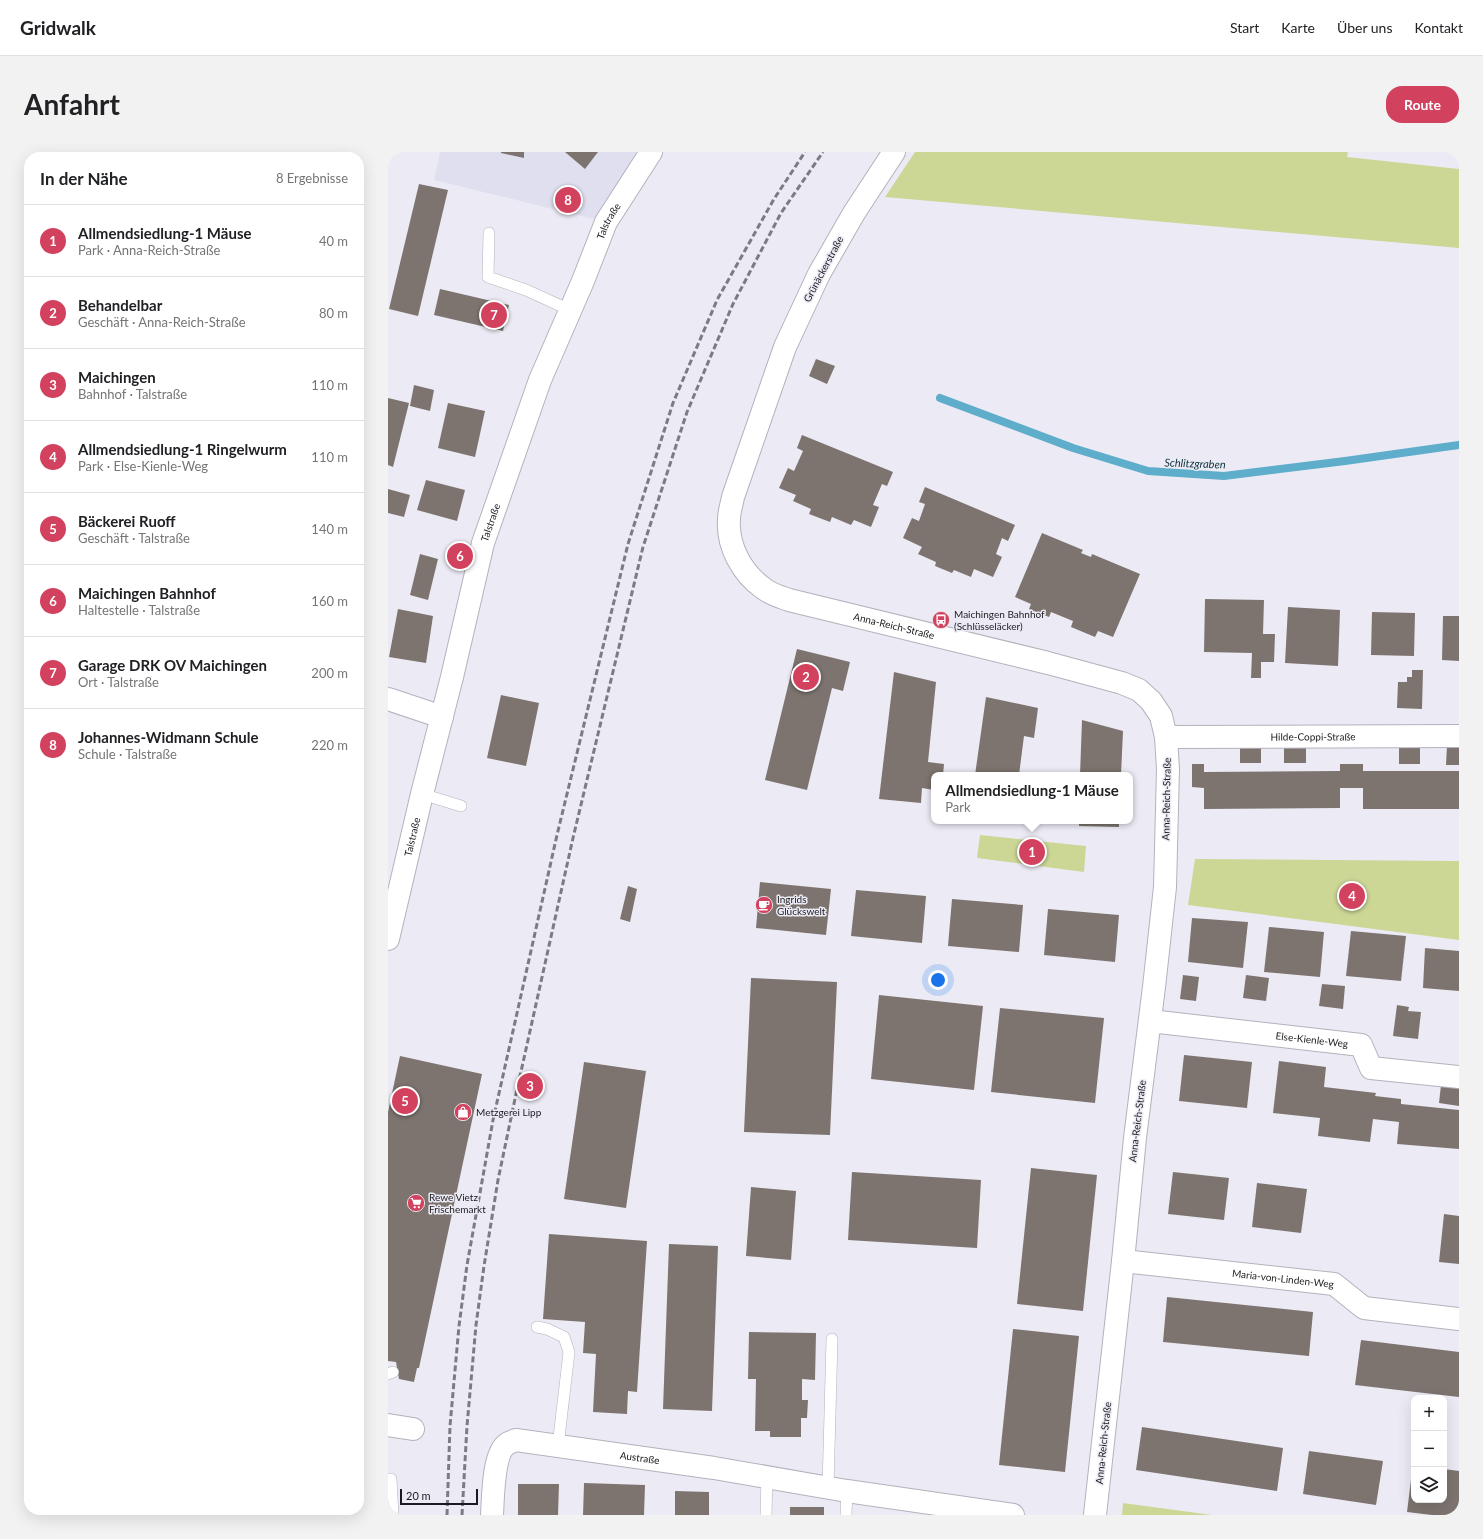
<!DOCTYPE html>
<html lang="de">
<head>
<meta charset="utf-8">
<style>
	body { margin:0; font-family:Lato,sans-serif; background:#f2f2f2; color:#202124 }
	.controls { position:absolute; right:12px; bottom:12px; display:grid; overflow:hidden; border-radius:8px; box-shadow:0 4px 16px #0002 }
	.controls button { width:36px; height:36px; display:grid; place-items:center; padding:0; border:0; border-bottom:1px solid #e0e0e0; background:#fff; color:#202124; font:20px sans-serif }
	.scale { position:absolute; left:12px; bottom:10px; width:78px; box-sizing:border-box; padding-left:4px; border:2px solid #1b1b1f; border-top:0; font-size:11px; line-height:14px; white-space:nowrap; color:#1b1b1f; -webkit-text-stroke:3px #ecebf5; paint-order:stroke }
	.you { position:absolute; left:550px; top:828px; width:14px; height:14px; margin:-10px; border:3px solid #fff; border-radius:50%; background:#1a73e8; box-shadow:0 0 0 6px #1a73e833 }
	.badge { display:grid; place-items:center; width:26px; height:26px; border-radius:50%; background:#d2425e; color:#fff; font-size:13px; font-weight:700 }
	.pin { position:absolute; translate:-50% -50%; border:2px solid #fff; box-shadow:0 1px 4px #0006 }
	.popup { position:absolute; left:543px; top:620px; width:202px; height:52px; box-sizing:border-box; display:grid; place-content:center; border-radius:8px; background:#fff; filter:drop-shadow(0 1px 3px #0005); font-size:13px; white-space:nowrap; color:#757577 }
	.popup b { font-size:15px; color:#202124 }
	.popup::after { content:''; position:absolute; left:50%; top:100%; margin-left:-8px; border:8px solid transparent; border-top-color:#fff }
	.list { margin:0; padding:0; list-style:none }
	h2 { display:flex; justify-content:space-between; align-items:center; height:52px; margin:0; padding:0 16px; font-size:17px }
	h2 small { font-size:13px; font-weight:400; color:#757577 }
	.list li { display:grid; grid-template-columns:26px 1fr auto; gap:12px; align-items:center; box-sizing:border-box; height:72px; padding:0 16px; border-top:1px solid #e0e0e0 }
	.list b { display:block; font-size:15px; white-space:nowrap }
	.list p { margin:0; font-size:13px; white-space:nowrap; color:#757577 }
	.list em { font-size:13px; font-style:normal; color:#757577 }
	.icon { flex:none; width:22px; height:22px; fill:none; stroke:currentColor; stroke-width:2; stroke-linecap:round; stroke-linejoin:round }
	.map { position:relative; flex:none; width:1071px; height:1363px; overflow:hidden; border-radius:16px }
	header { display:flex; align-items:center; gap:24px; box-sizing:border-box; height:56px; padding:0 20px; background:#fff; border-bottom:1px solid #e0e0e0 }
	header strong { font-size:19px }
	nav { display:flex; gap:22px; margin-inline-start:auto; font-size:14px }
	.intro { display:flex; align-items:center; justify-content:space-between; box-sizing:border-box; height:96px; padding:0 24px }
	h1 { margin:0; font-size:28px }
	.button { padding:10px 18px; border-radius:16px; background:#d2425e; color:#fff; font-size:14px; font-weight:700 }
	main { display:flex; gap:24px; padding:0 24px }
	aside { flex:1; background:#fff; border-radius:16px; box-shadow:0 4px 16px #0002 }
	.map>svg:first-child { display:block }
	.built { fill:#e0dff0 }
	.green { fill:#ccd796 }
	.lines { fill:none; stroke-linecap:round; stroke-linejoin:round }
	.stream { stroke:#5eadca; stroke-width:8 }
	.building { fill:#7d746f }
	.service-casing { stroke:#b3b2bc; stroke-width:12 }
	.minor-casing { stroke:#b3b2bc; stroke-width:24 }
	.tertiary-casing { stroke:#b3b2bc; stroke-width:24 }
	.service { stroke:#fff; stroke-width:11 }
	.minor { stroke:#fff; stroke-width:22 }
	.tertiary { stroke:#fff; stroke-width:22 }
	.rail { stroke:#7c7b82; stroke-width:3; stroke-dasharray:6 3; stroke-linecap:butt }
	.labels { text-anchor:middle; dominant-baseline:central; stroke-width:3; stroke-linejoin:round; paint-order:stroke }
	.street-label { font-size:10px; fill:#1b1b1f; stroke:#ecebf5 }
	.poi-label { font-size:10px; fill:#1b1b1f; stroke:#ecebf5; text-anchor:start }
	.water-label { font-size:11px; font-style:italic; fill:#0d333f; stroke:#ecebf5 }
</style>
</head>
<body>
<header>
<strong>Gridwalk</strong>
<nav><a>Start</a><a>Karte</a><a>Über uns</a><a>Kontakt</a></nav>
</header>
<div class="intro"><h1>Anfahrt</h1><a class="button">Route</a></div>
<main>
<aside>
<h2>In der Nähe<small>8 Ergebnisse</small></h2>
<ul class="list">
<li><span class="badge">1</span><div><b>Allmendsiedlung-1 Mäuse</b><p>Park · Anna-Reich-Straße</p></div><em>40 m</em></li>
<li><span class="badge">2</span><div><b>Behandelbar</b><p>Geschäft · Anna-Reich-Straße</p></div><em>80 m</em></li>
<li><span class="badge">3</span><div><b>Maichingen</b><p>Bahnhof · Talstraße</p></div><em>110 m</em></li>
<li><span class="badge">4</span><div><b>Allmendsiedlung-1 Ringelwurm</b><p>Park · Else-Kienle-Weg</p></div><em>110 m</em></li>
<li><span class="badge">5</span><div><b>Bäckerei Ruoff</b><p>Geschäft · Talstraße</p></div><em>140 m</em></li>
<li><span class="badge">6</span><div><b>Maichingen Bahnhof</b><p>Haltestelle · Talstraße</p></div><em>160 m</em></li>
<li><span class="badge">7</span><div><b>Garage DRK OV Maichingen</b><p>Ort · Talstraße</p></div><em>200 m</em></li>
<li><span class="badge">8</span><div><b>Johannes-Widmann Schule</b><p>Schule · Talstraße</p></div><em>220 m</em></li>
</ul>
</aside>
<div class="map">
<svg width="1071" height="1363" viewBox="0 0 1071 1363">
	<rect width="100%" height="100%" fill="#ecebf5"/>
	<polygon class="built" points="52,0 263,0 218,70 46,28"/>
	<g class="green">
		<polygon points="527,0 960,0 959,5 1071,17 1071,96 497,45"/>
		<polygon points="592,683 698,694 696,720 589,706"/>
		<polygon points="807,707 1071,709 1071,788 800,753"/>
		<polygon points="735,1351 824,1363 734,1363"/>
	</g>
	<g class="lines">
		<polyline class="stream" points="552,246 685,296 760,319 836,324 957,309 1071,293"/>
	</g>
	<g class="building">
		<polygon points="113,0 136,0 136,6 113,1"/>
		<polygon points="177,0 210,0 197,17"/>
		<polygon points="31,32 60,38 30,164 1,157"/>
		<polygon points="52,137 121,153 115,179 46,163"/>
		<polygon points="428,207 447,214 439,232 421,224"/>
		<polygon points="26,233 46,238 42,259 22,254"/>
		<polygon points="0,246 21,251 5,315 0,313"/>
		<polygon points="60,251 97,259 87,305 50,296"/>
		<polygon points="414,283 505,320 499,334 494,332 485,353 491,355 483,375 466,368 463,373 444,365 442,370 421,362 423,357 405,349 408,343 391,336 400,316 406,319 415,299 409,296"/>
		<polygon points="38,328 77,338 69,369 29,358"/>
		<polygon points="537,335 627,373 620,389 614,386 608,402 614,405 605,425 586,417 583,425 566,418 564,421 547,414 548,410 530,402 534,395 515,386 524,366 531,369 537,352 531,350"/>
		<polygon points="0,337 22,343 16,365 0,361"/>
		<polygon points="654,381 695,398 693,401 703,405 704,402 752,422 725,485 710,479 707,485 683,475 685,469 663,460 661,465 641,457 643,452 627,445"/>
		<polygon points="32,402 50,407 40,448 22,443"/>
		<polygon points="817,447 876,448 875,482 887,482 886,510 873,510 873,526 863,526 864,501 816,500"/>
		<polygon points="900,455 952,458 950,514 897,511"/>
		<polygon points="10,457 45,464 38,511 1,505"/>
		<polygon points="984,460 1027,461 1026,504 983,503"/>
		<polygon points="1055,464 1071,464 1071,509 1054,508"/>
		<polygon points="409,497 462,510 455,539 444,536 419,638 377,628"/>
		<polygon points="1024,518 1035,518 1034,557 1009,556 1010,530 1019,530 1019,525 1024,525"/>
		<polygon points="506,520 548,530 540,610 556,612 555,623 546,623 546,638 534,636 533,651 491,647"/>
		<polygon points="113,543 151,551 138,614 99,606"/>
		<polygon points="598,545 650,556 646,586 636,584 631,623 587,623"/>
		<polygon points="694,568 735,579 733,623 692,623"/>
		<rect x="852" y="594" width="21" height="17"/>
		<rect x="896" y="594" width="22" height="17"/>
		<rect x="1011" y="594" width="21" height="18"/>
		<polygon points="1059,594 1071,594 1071,613 1058,613"/>
		<polygon points="804,612 816,612 816,620 952,619 952,612 975,612 975,619 1071,619 1071,657 975,657 975,636 952,636 952,656 816,657 816,636 804,635"/>
		<polygon points="691,669 731,669 731,675 691,674"/>
		<polygon points="372,730 443,737 438,783 368,776"/>
		<polygon points="240,734 249,737 242,770 232,767"/>
		<polygon points="468,738 538,744 534,791 463,784"/>
		<polygon points="564,747 635,753 631,800 560,794"/>
		<polygon points="660,757 731,763 727,810 656,803"/>
		<polygon points="804,766 860,770 855,816 800,810"/>
		<polygon points="881,775 936,780 932,825 876,820"/>
		<polygon points="963,779 1018,784 1013,829 958,824"/>
		<polygon points="1037,796 1071,799 1071,839 1035,836"/>
		<polygon points="795,823 811,825 808,849 792,847"/>
		<polygon points="858,823 881,826 878,849 855,846"/>
		<polygon points="363,826 449,830 442,983 356,980"/>
		<polygon points="934,832 957,834 955,857 931,854"/>
		<polygon points="491,843 595,854 586,938 483,927"/>
		<polygon points="1009,853 1021,855 1020,859 1033,860 1030,887 1005,884"/>
		<polygon points="612,856 716,866 707,951 603,940"/>
		<polygon points="796,903 864,910 859,956 791,949"/>
		<polygon points="12,904 94,922 31,1216 29,1216 26,1230 11,1227 8,1210 0,1209 0,960"/>
		<polygon points="891,909 938,915 936,935 988,941 987,944 1013,947 1013,952 1071,958 1071,997 1009,992 1011,970 985,967 982,990 930,984 932,966 885,961"/>
		<polygon points="196,910 258,919 238,1056 176,1047"/>
		<polygon points="1053,933 1071,935 1071,954 1051,951"/>
		<polygon points="643,1016 709,1023 695,1159 629,1152"/>
		<polygon points="464,1020 593,1028 589,1096 460,1088"/>
		<polygon points="785,1020 841,1026 836,1068 780,1062"/>
		<polygon points="869,1031 919,1037 913,1081 864,1075"/>
		<polygon points="363,1035 408,1039 403,1108 358,1104"/>
		<polygon points="1056,1062 1071,1064 1071,1112 1051,1110"/>
		<polygon points="161,1082 259,1089 249,1240 240,1239 239,1262 205,1260 208,1202 195,1201 197,1170 155,1167"/>
		<polygon points="281,1092 330,1094 324,1259 275,1257"/>
		<polygon points="779,1145 925,1160 921,1204 775,1190"/>
		<polygon points="625,1177 691,1184 677,1320 611,1313"/>
		<polygon points="361,1180 428,1181 427,1228 414,1227 414,1248 420,1248 419,1266 413,1266 413,1285 382,1285 382,1279 367,1279 368,1227 360,1227"/>
		<polygon points="973,1188 1071,1200 1071,1245 967,1233"/>
		<polygon points="754,1275 895,1296 889,1339 748,1318"/>
		<polygon points="921,1299 995,1309 988,1353 915,1342"/>
		<polygon points="1025,1312 1026,1348 1056,1348 1056,1317 1071,1319 1071,1363 1044,1363 1019,1360"/>
		<polygon points="196,1331 257,1333 256,1363 195,1363"/>
		<polygon points="130,1332 171,1332 170,1363 130,1363"/>
		<polygon points="287,1339 321,1340 321,1363 287,1363"/>
		<rect x="402" y="1355" width="34" height="8"/>
	</g>
	<g class="lines">
		<defs>
			<g id="service">
				<polyline points="101,81 100,125 138,138 182,158"/>
				<polyline points="34,642 73,654"/>
				<polyline points="149,1175 159,1177 176,1185 181,1200 170,1294"/>
				<polyline points="0,1222 5,1220"/>
				<polyline points="3,1327 5,1363"/>
				<polyline points="440,1336 444,1187"/>
				<polyline points="378,1363 379,1325"/>
				<polyline points="458,1363 459,1339"/>
			</g>
			<g id="minor">
				<path id="s1" d="M 506,0 L 466,61 L 431,122 L 397,195 L 345,345 C 344,352 341,359 341,367 C 339,394 354,421 375,436 C 382,442 393,445 401,448 L 660,511 L 734,531 L 751,538 L 763,549 L 773,564 L 778,585 L 780,617 L 777,735 L 766,835 L 747,986 L 735,1109 L 707,1363"/>
				<polyline points="0,547 54,565"/>
				<path id="s2" d="M 778,585 L 1071,584"/>
				<path id="s3" d="M 762,869 L 973,893 L 983,916 L 1071,925"/>
				<path id="s4" d="M 735,1109 L 946,1132 L 976,1156 L 1071,1167"/>
				<polyline points="0,1273 25,1277"/>
				<path id="s5" d="M 104,1363 C 105,1347 105,1301 119,1292 C 122,1290 125,1289 128,1288 L 326,1316 L 459,1339 L 625,1363"/>
			</g>
			<g id="tertiary">
				<path id="s6" d="M 0,787 L 34,642 L 64,525 L 95,391 L 152,228 L 195,129 L 218,70 L 263,0"/>
			</g>
		</defs>
		<use href="#service" class="service-casing"/>
		<use href="#minor" class="minor-casing"/>
		<use href="#tertiary" class="tertiary-casing"/>
		<use href="#service" class="service"/>
		<use href="#minor" class="minor"/>
		<use href="#tertiary" class="tertiary"/>
		<g class="rail">
			<polyline points="59,1363 62,1274 71,1174 79,1113 95,1024 105,968 169,683 240,392 285,251 329,148 386,47 417,0"/>
			<polyline points="74,1363 79,1274 88,1173 96,1114 110,1028 128,942 185,686 255,395 299,260 345,152 393,61 435,0"/>
		</g>
	</g>
	<defs>
		<symbol id="bus-disc" viewBox="-11 -11 22 22"><circle r="9.5" fill="#d2425e" stroke="#ecebf5"/><path d="M-5-6H5V4H4V6H2V4H-2V6H-4V4H-5ZM-3.5-4V0h7V-4ZM-3.5 1.2v1.5H-2V1.2ZM2 1.2v1.5H3.5V1.2Z" fill="#fff"/></symbol>
		<symbol id="cafe-disc" viewBox="-11 -11 22 22"><circle r="9.5" fill="#d2425e" stroke="#ecebf5"/><path d="M-5.5-4.5H6V0H3Q3 3.5 0 3.5H-2.5Q-5.5 3.5-5.5 0ZM3-3.2v2h1.7v-2ZM-6 4.5H4V6H-6Z" fill="#fff"/></symbol>
		<symbol id="shop-disc" viewBox="-11 -11 22 22"><circle r="9.5" fill="#d2425e" stroke="#ecebf5"/><path d="M-5-2.5h2.3a2.7 3.5 0 0 1 5.4 0H5L5.5 6h-11ZM-1.5-2.5h3a1.5 2.3 0 0 0-3 0Z" fill="#fff"/></symbol>
		<symbol id="supermarket-disc" viewBox="-11 -11 22 22"><circle r="9.5" fill="#d2425e" stroke="#ecebf5"/><path d="M-6-5.5h2.5l.6 2H6L4.5 2H-2.5L-4.4-4H-6ZM-1.5 3.2a1.3 1.3 0 1 0 .1 0ZM3 3.2a1.3 1.3 0 1 0 .1 0Z" fill="#fff"/></symbol>
	</defs>
	<g fill-rule="evenodd">
		<use href="#bus-disc" x="543" y="458" width="20" height="20"/>
		<use href="#cafe-disc" x="366" y="743" width="20" height="20"/>
		<use href="#shop-disc" x="65" y="950" width="20" height="20"/>
		<use href="#supermarket-disc" x="18" y="1041" width="20" height="20"/>
	</g>
	<g class="labels">
		<g class="street-label">
			<text stroke="none"><textPath href="#s6" startOffset="753">Talstraße</textPath></text>
			<text transform="translate(435 117) rotate(-62)">Grünäckerstraße</text>
			<text stroke="none"><textPath href="#s6" startOffset="429">Talstraße</textPath></text>
			<text stroke="none"><textPath href="#s1" startOffset="622">Anna-Reich-Straße</textPath></text>
			<text stroke="none"><textPath href="#s2" startOffset="147">Hilde-Coppi-Straße</textPath></text>
			<text transform="translate(778 647) rotate(-89)">Anna-Reich-Straße</text>
			<text stroke="none"><textPath href="#s6" startOffset="105">Talstraße</textPath></text>
			<text stroke="none"><textPath href="#s3" startOffset="163">Else-Kienle-Weg</textPath></text>
			<text transform="translate(749 969) rotate(-83)">Anna-Reich-Straße</text>
			<text stroke="none"><textPath href="#s4" startOffset="161">Maria-von-Linden-Weg</textPath></text>
			<text transform="translate(715 1291) rotate(-84)">Anna-Reich-Straße</text>
			<text stroke="none"><textPath href="#s5" startOffset="209">Austraße</textPath></text>
		</g>
		<g class="poi-label">
			<text x="566" y="462">Maichingen Bahnhof<tspan x="566" dy="12">(Schlüsseläcker)</tspan></text>
			<text x="389" y="747">Ingrids<tspan x="389" dy="12">Glückswelt</tspan></text>
			<text x="88" y="960">Metzgerei Lipp</text>
			<text x="41" y="1045">Rewe Vietz<tspan x="41" dy="12">Frischemarkt</tspan></text>
		</g>
		<g class="water-label">
			<text transform="translate(807 311) rotate(2)">Schlitzgraben</text>
		</g>
	</g>
</svg>
<div class="controls">
<button>+</button>
<button>−</button>
<button><svg class="icon" aria-label="layers" viewBox="0 0 24 24"><path d="M12 4l9 5-9 5-9-5zM3 14l9 5 9-5"/></svg></button>
</div>
<div class="scale">20 m</div>
<div class="you"></div>
<div class="pin badge" style="left:644px;top:700px">1</div>
<div class="popup"><b>Allmendsiedlung-1 Mäuse</b>Park</div>
<div class="pin badge" style="left:418px;top:525px">2</div>
<div class="pin badge" style="left:142px;top:934px">3</div>
<div class="pin badge" style="left:964px;top:744px">4</div>
<div class="pin badge" style="left:17px;top:949px">5</div>
<div class="pin badge" style="left:72px;top:404px">6</div>
<div class="pin badge" style="left:106px;top:163px">7</div>
<div class="pin badge" style="left:180px;top:48px">8</div>
</div>
</main>
</body>
</html>
